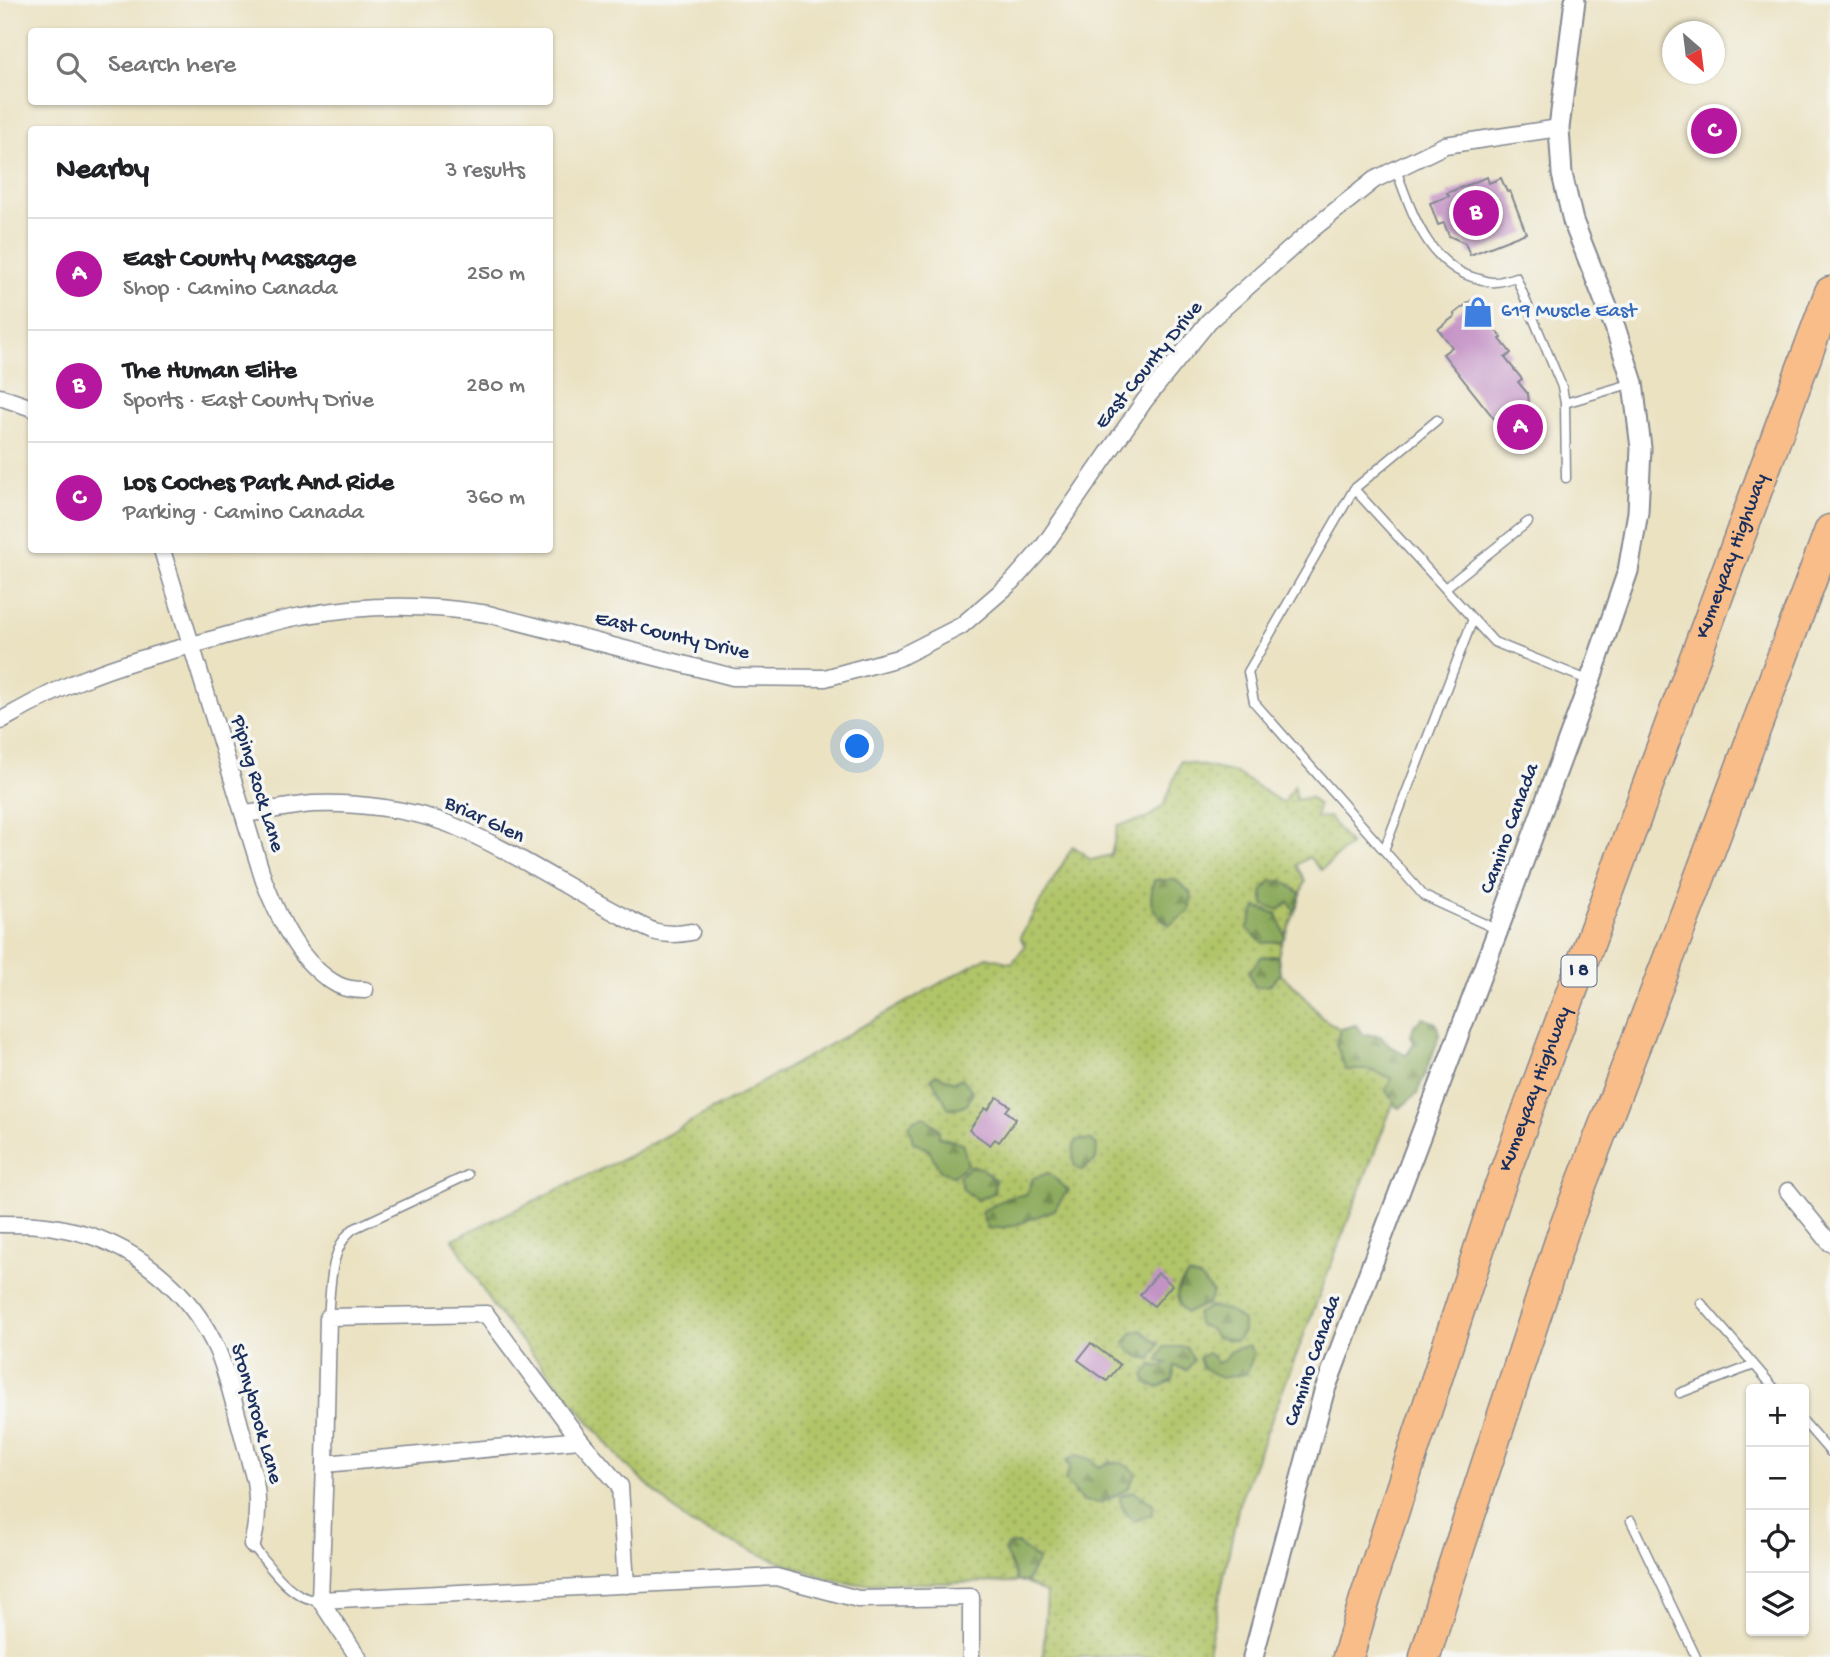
<!DOCTYPE html>
<html lang="en">
<head>
<meta charset="utf-8">
<style>
	body { margin:0; font-family:"Gochi Hand",sans-serif; background:#f6f6f6; color:#202124 }
	.controls { position:absolute; right:21px; bottom:21px; display:grid; overflow:hidden; border-radius:7px; box-shadow:0 2px 5px #0004 }
	.controls button { width:63px; height:63px; display:grid; place-items:center; padding:0; border:0; border-bottom:2px solid #e0e0e0; background:#fff; color:#202124; font:35px sans-serif }
	.compass { position:absolute; left:1662px; top:21px; width:63px; height:63px; border-radius:50%; background:#fff; box-shadow:0 2px 5px #0004; rotate:152deg }
	.you { position:absolute; left:858px; top:747px; width:24px; height:24px; margin:-18px; border:5px solid #fff; border-radius:50%; background:#1a73e8; box-shadow:0 0 0 10px #1a73e833 }
	.badge { display:grid; place-items:center; width:46px; height:46px; border-radius:50%; background:#b5179e; color:#fff; font-size:23px; font-weight:700 }
	.pin { position:absolute; translate:-50% -50%; border:4px solid #fff; box-shadow:0 2px 7px #0006 }
	.list { margin:0; padding:0; list-style:none }
	h2 { display:flex; justify-content:space-between; align-items:center; height:91px; margin:0; padding:0 28px; font-size:30px }
	h2 small { font-size:23px; font-weight:400; color:#757577 }
	.list li { display:grid; grid-template-columns:46px 1fr auto; gap:21px; align-items:center; box-sizing:border-box; height:112px; padding:0 28px; border-top:2px solid #e0e0e0 }
	.list b { display:block; font-size:26px; white-space:nowrap }
	.list p { margin:0; font-size:23px; white-space:nowrap; color:#757577 }
	.list em { font-size:23px; font-style:normal; color:#757577 }
	.icon { flex:none; width:38px; height:38px; fill:none; stroke:currentColor; stroke-width:2; stroke-linecap:round; stroke-linejoin:round }
	.map { position:relative; flex:none; width:1830px; height:1657px; overflow:hidden }
	.search { position:absolute; background:#fff; box-shadow:0 2px 5px #0004; left:28px; top:28px; width:525px; height:77px; display:flex; align-items:center; gap:18px; box-sizing:border-box; padding:0 24px; border-radius:7px; color:#757577; font-size:26px }
	.panel { position:absolute; background:#fff; box-shadow:0 2px 5px #0004; left:28px; top:126px; width:525px; height:427px; border-radius:7px }
	.map>svg:first-child { display:block }
	.grass { fill:url(#grass-dots); stroke:#667a63; stroke-width:2; fill-rule:evenodd }
	.forest { fill:url(#forest-firs); stroke:#546c5d; stroke-width:2 }
	.building { fill:#c493c6 }
	.lines { fill:none; stroke-linecap:round; stroke-linejoin:round }
	.service-casing { stroke:#838890; stroke-width:11 }
	.minor-casing { stroke:#838890; stroke-width:19 }
	.tertiary-casing { stroke:#838890; stroke-width:23 }
	.motorway-casing { stroke:#838890; stroke-width:33 }
	.service { stroke:#fff; stroke-width:8 }
	.minor { stroke:#fff; stroke-width:16 }
	.tertiary { stroke:#fff; stroke-width:19 }
	.motorway { stroke:#f8bd89; stroke-width:30 }
	.labels { text-anchor:middle; dominant-baseline:central; stroke-width:7; stroke-linejoin:round; paint-order:stroke }
	.shield { fill:#f6f6f2; stroke:#5d6b8a; stroke-width:2 }
	.shield-label { font-size:19px; font-weight:bold; fill:#1b2f5e }
	.shop-label { font-size:21px; fill:#366cbe; stroke:#f6f6f2; text-anchor:start }
	.street-label { font-size:21px; fill:#1b2f5e; stroke:#f6f6f2 }
</style>
</head>
<body>
<div class="map">
<svg width="1830" height="1657" viewBox="0 0 1830 1657">
	<defs>
		<pattern id="grass-dots" width="8" height="8" patternUnits="userSpaceOnUse" patternTransform="scale(1.75)"><rect width="8" height="8" fill="#b1c468"/><path d="M2 2h.1M6 6h.1" fill="none" stroke="#8fa059" stroke-width="1.8" stroke-linecap="round"/></pattern>
		<pattern id="forest-firs" width="22" height="20" patternUnits="userSpaceOnUse" patternTransform="scale(1.75)"><rect width="22" height="20" fill="#8caa5c"/><path d="M5 1l3.5 6h-7zM16 11l3.5 6h-7z" fill="#728b4f"/></pattern>
	</defs>
	<rect width="100%" height="100%" fill="#f6f6f2"/>
	<filter id="ink" filterUnits="userSpaceOnUse"><feTurbulence type="fractalNoise" baseFrequency=".0143" numOctaves="2"/><feDisplacementMap in="SourceGraphic" scale="14" xChannelSelector="R" yChannelSelector="G"/><feConvolveMatrix kernelMatrix="1 2 1 2 8 2 1 2 1" color-interpolation-filters="sRGB"/></filter>
	<filter id="wash" filterUnits="userSpaceOnUse"><feTurbulence type="fractalNoise" baseFrequency=".00686" numOctaves="4" result="noise"/><feDisplacementMap in="SourceGraphic" scale="28" xChannelSelector="R" yChannelSelector="G"/><feGaussianBlur stdDeviation="1.57" result="paint"/><feColorMatrix in="noise" values="0 0 0 0 0 0 0 0 0 0 0 0 0 0 0 0 0 1.4 0 .05"/><feComposite in="paint" operator="in"/></filter>
	<g filter="url(#wash)">
		<rect width="100%" height="100%" fill="#ebe2c2"/>
		<path class="grass" d="M 1181,761 L 1236,773 L 1283,803 L 1294,786 L 1296,800 L 1310,797 L 1318,805 L 1316,818 L 1329,817 L 1350,845 L 1321,870 L 1309,857 L 1297,865 L 1305,881 L 1301,894 L 1283,881 L 1289,902 L 1295,912 L 1285,936 L 1277,914 L 1256,907 L 1263,943 L 1282,941 L 1278,956 L 1261,957 L 1270,985 L 1280,974 L 1300,991 L 1321,1017 L 1340,1029 L 1336,1044 L 1369,1070 L 1392,1078 L 1394,1101 L 1239,1504 L 1207,1657 L 1043,1657 L 1047,1594 L 1026,1582 L 1038,1560 L 1009,1563 L 1016,1574 L 1017,1582 L 854,1584 L 833,1580 L 777,1561 L 690,1524 L 623,1462 L 493,1307 L 453,1239 L 627,1157 L 987,957 L 1012,963 L 1025,946 L 1020,937 L 1073,846 L 1091,860 L 1111,855 L 1118,825 L 1146,819 L 1164,805 ZM 1164,1347 L 1186,1347 L 1174,1366 L 1173,1380 L 1159,1387 L 1148,1384 L 1151,1365 L 1162,1367 L 1168,1363 ZM 1090,1459 L 1099,1467 L 1111,1462 L 1101,1503 L 1083,1501 L 1065,1480 L 1070,1468 Z"/>
		<g class="forest">
			<path d="M 1154,880 L 1176,880 L 1192,894 L 1189,912 L 1169,925 C 1150,909 1148,905 1154,880 Z"/>
			<polygon points="1271,881 1283,881 1301,894 1295,912 1289,902 1279,910 1264,905 1262,891"/>
			<polygon points="1256,907 1277,914 1285,936 1282,941 1263,943 1247,929"/>
			<polygon points="1278,956 1280,974 1270,985 1255,987 1249,972 1261,957"/>
			<polygon points="1423,1018 1436,1023 1440,1035 1417,1094 1400,1108 1396,1107 1394,1101 1386,1091 1391,1078 1369,1070 1346,1070 1336,1044 1340,1029 1356,1025 1363,1034 1380,1036 1392,1047 1407,1055 1414,1043 1411,1036 1414,1025"/>
			<path d="M 936,1074 L 954,1082 L 962,1078 L 973,1092 L 967,1105 L 949,1109 C 942,1098 939,1087 931,1079 Z"/>
			<polygon points="925,1117 939,1129 939,1137 962,1143 968,1164 953,1176 940,1171 929,1150 913,1142 909,1125 914,1120"/>
			<path d="M 1077,1140 L 1091,1140 L 1097,1145 L 1096,1160 L 1082,1170 L 1075,1167 C 1073,1157 1071,1149 1077,1140 Z"/>
			<polygon points="971,1166 981,1168 995,1180 994,1193 977,1200 963,1189 959,1176"/>
			<polygon points="1049,1173 1068,1190 1054,1210 1013,1226 988,1229 981,1212 1007,1198 1027,1194 1033,1178"/>
			<path d="M 1188,1275 L 1200,1278 L 1213,1293 L 1207,1304 L 1186,1313 C 1173,1298 1175,1289 1188,1275 Z"/>
			<polygon points="1209,1307 1228,1310 1243,1321 1243,1332 1236,1341 1216,1337 1210,1329 1198,1324 1197,1314"/>
			<path d="M 1141,1330 L 1159,1344 L 1151,1359 C 1139,1358 1131,1353 1125,1343 L 1132,1333 Z"/>
			<polygon points="1249,1345 1254,1354 1246,1374 1221,1378 1202,1367 1199,1358 1208,1353 1214,1358 1216,1363 1223,1361 1231,1351"/>
			<polygon points="1164,1347 1186,1347 1194,1360 1187,1370 1174,1366 1173,1380 1159,1387 1148,1384 1144,1375 1152,1365 1162,1367 1167,1363 1158,1361"/>
			<path d="M 1077,1455 L 1090,1459 L 1099,1467 C 1116,1461 1123,1460 1136,1473 L 1129,1488 L 1101,1503 L 1083,1501 L 1065,1480 L 1070,1468 L 1066,1461 Z"/>
			<path d="M 1134,1491 L 1154,1505 L 1152,1514 L 1135,1521 C 1126,1514 1120,1509 1120,1496 Z"/>
			<path d="M 1018,1544 L 1038,1560 L 1026,1582 L 1017,1582 C 1016,1571 1008,1561 1004,1550 L 1008,1545 Z"/>
		</g>
		<g id="blocks">
			<g class="building">
				<polygon points="1487,177 1489,183 1501,178 1507,192 1510,191 1526,233 1470,255 1465,243 1449,236 1444,223 1438,225 1430,203 1449,196 1447,193"/>
				<polygon points="1472,300 1502,338 1500,339 1511,353 1505,358 1522,379 1518,382 1528,394 1533,438 1519,450 1443,354 1452,347 1438,329 1455,316 1454,314"/>
				<polygon points="997,1097 1010,1106 1006,1111 1016,1119 999,1142 995,1139 990,1145 969,1130 985,1108 988,1110"/>
				<polygon points="1158,1273 1172,1285 1154,1306 1140,1295"/>
				<polygon points="1091,1343 1120,1365 1107,1381 1078,1360"/>
			</g>
		</g>
	</g>
	<g filter="url(#ink)">
		<use href="#blocks" fill-opacity="0" stroke="#838890" stroke-width="2"/>
		<g class="lines">
			<defs>
				<g id="service">
					<path d="M 1396,170 C 1412,212 1428,267 1479,279 C 1484,280 1490,283 1495,282 C 1502,282 1509,279 1516,277 L 1562,387 L 1565,403 L 1633,383"/>
					<polyline points="1565,403 1566,478"/>
					<polyline points="1437,420 1354,489 1494,642 1590,681"/>
					<polyline points="1354,489 1248,672 1254,702 1424,896 1498,930"/>
					<polyline points="1445,588 1528,522"/>
					<polyline points="1384,850 1473,619"/>
					<polyline points="1701,1303 1775,1389"/>
					<path d="M 328,1317 C 331,1288 329,1249 353,1229 L 468,1175"/>
					<polyline points="1680,1393 1754,1365"/>
					<polyline points="1804,1422 1830,1452"/>
					<polyline points="1631,1521 1696,1657"/>
					<path d="M 252,1545 C 268,1564 292,1602 320,1600"/>
				</g>
				<g id="minor">
					<polyline points="0,397 32,408"/>
					<path d="M 162,550 L 264,881 C 279,919 300,965 338,985 C 346,989 356,990 365,990"/>
					<path d="M 0,721 C 27,706 53,691 81,680 C 124,662 169,651 214,639 C 243,631 272,621 302,616 C 364,604 426,604 488,614 L 733,677 L 825,678 L 898,658 L 961,626 L 1013,581 L 1043,547 L 1145,400 L 1209,321 L 1315,227 L 1374,180 L 1445,145 L 1559,128"/>
					<path d="M 244,814 C 267,811 290,806 313,804 C 355,802 410,809 449,824 C 520,853 583,900 653,931 C 666,935 677,935 691,932"/>
					<polyline points="1788,1191 1830,1243"/>
					<path d="M 0,1224 C 22,1224 43,1224 64,1229 C 131,1241 191,1290 218,1352 C 225,1368 229,1386 234,1403 C 241,1429 248,1455 255,1481 C 259,1503 258,1522 252,1545"/>
					<polyline points="325,1464 580,1440 620,1486 626,1585"/>
					<polyline points="320,1600 776,1577 858,1599 971,1597 971,1657"/>
					<polyline points="358,1657 320,1600 325,1464 328,1317 486,1314 580,1440"/>
				</g>
				<polyline id="tertiary" points="1253,1657 1324,1392 1498,930 1590,681 1628,571 1638,512 1641,448 1633,383 1615,327 1573,221 1562,174 1559,128 1575,0"/>
				<g id="motorway">
					<path id="s1" d="M 1348,1657 L 1365,1599 L 1498,1191 L 1830,292"/>
					<polyline points="1425,1657 1441,1603 1564,1229 1693,895 1830,530"/>
				</g>
			</defs>
			<use href="#service" class="service-casing"/>
			<use href="#minor" class="minor-casing"/>
			<use href="#tertiary" class="tertiary-casing"/>
			<use href="#motorway" class="motorway-casing"/>
			<use href="#service" class="service"/>
			<use href="#minor" class="minor"/>
			<use href="#tertiary" class="tertiary"/>
			<use href="#motorway" class="motorway"/>
		</g>
	</g>
	<defs>
		<symbol id="shop-bare" viewBox="-9 -9 18 18"><path d="M-5-2.5h2.3a2.7 3.5 0 0 1 5.4 0H5L5.5 6h-11ZM-1.5-2.5h3a1.5 2.3 0 0 0-3 0Z" fill="#3f7fe0" stroke="#f6f6f2" stroke-width="2.5" paint-order="stroke"/></symbol>
	</defs>
	<g fill-rule="evenodd">
		<use href="#shop-bare" x="1456" y="290" width="44" height="44"/>
	</g>
	<g class="labels">
		<rect class="shield" x="1561.5" y="955.5" width="35" height="31" rx="5"/>
		<g class="shield-label">
			<text x="1579" y="971">I 8</text>
		</g>
		<g class="shop-label">
			<text x="1501" y="312">619 Muscle East</text>
		</g>
		<g class="street-label">
			<text transform="translate(1150 366) rotate(-51)">East County Drive</text>
			<text stroke="none"><textPath href="#s1" startOffset="1166">Kumeyaay Highway</textPath></text>
			<text transform="translate(672 637) rotate(13)">East County Drive</text>
			<text transform="translate(256 784) rotate(73)">Piping Rock Lane</text>
			<text transform="translate(484 821) rotate(25)">Briar Glen</text>
			<text transform="translate(1511 829) rotate(-70)">Camino Canada</text>
			<text stroke="none"><textPath href="#s1" startOffset="598">Kumeyaay Highway</textPath></text>
			<text transform="translate(1314 1361) rotate(-71)">Camino Canada</text>
			<text transform="translate(255 1414) rotate(74)">Stonybrook Lane</text>
		</g>
	</g>
</svg>
<div class="controls">
<button>+</button>
<button>−</button>
<button><svg class="icon" aria-label="locate" viewBox="0 0 24 24"><circle cx="12" cy="12" r="6"/><path d="M12 2v4M12 18v4M2 12h4M18 12h4"/></svg></button>
<button><svg class="icon" aria-label="layers" viewBox="0 0 24 24"><path d="M12 4l9 5-9 5-9-5zM3 14l9 5 9-5"/></svg></button>
</div>
<svg class="compass" viewBox="-18 -18 36 36"><path d="M0-13l5 13h-10z" fill="#e53935"/><path d="M0 13l5-13h-10z" fill="#757577"/></svg>
<div class="you"></div>
<div class="pin badge" style="left:1520px;top:427px">A</div>
<div class="pin badge" style="left:1476px;top:213px">B</div>
<div class="pin badge" style="left:1714px;top:131px">C</div>
<div class="search"><svg class="icon" aria-label="search" viewBox="0 0 24 24"><circle cx="10" cy="10" r="6"/><path d="M15 15l6 6"/></svg>Search here</div>
<section class="panel">
<h2>Nearby<small>3 results</small></h2>
<ul class="list">
<li><span class="badge">A</span><div><b>East County Massage</b><p>Shop · Camino Canada</p></div><em>250 m</em></li>
<li><span class="badge">B</span><div><b>The Human Elite</b><p>Sports · East County Drive</p></div><em>280 m</em></li>
<li><span class="badge">C</span><div><b>Los Coches Park And Ride</b><p>Parking · Camino Canada</p></div><em>360 m</em></li>
</ul>
</section>
</div>
</body>
</html>
